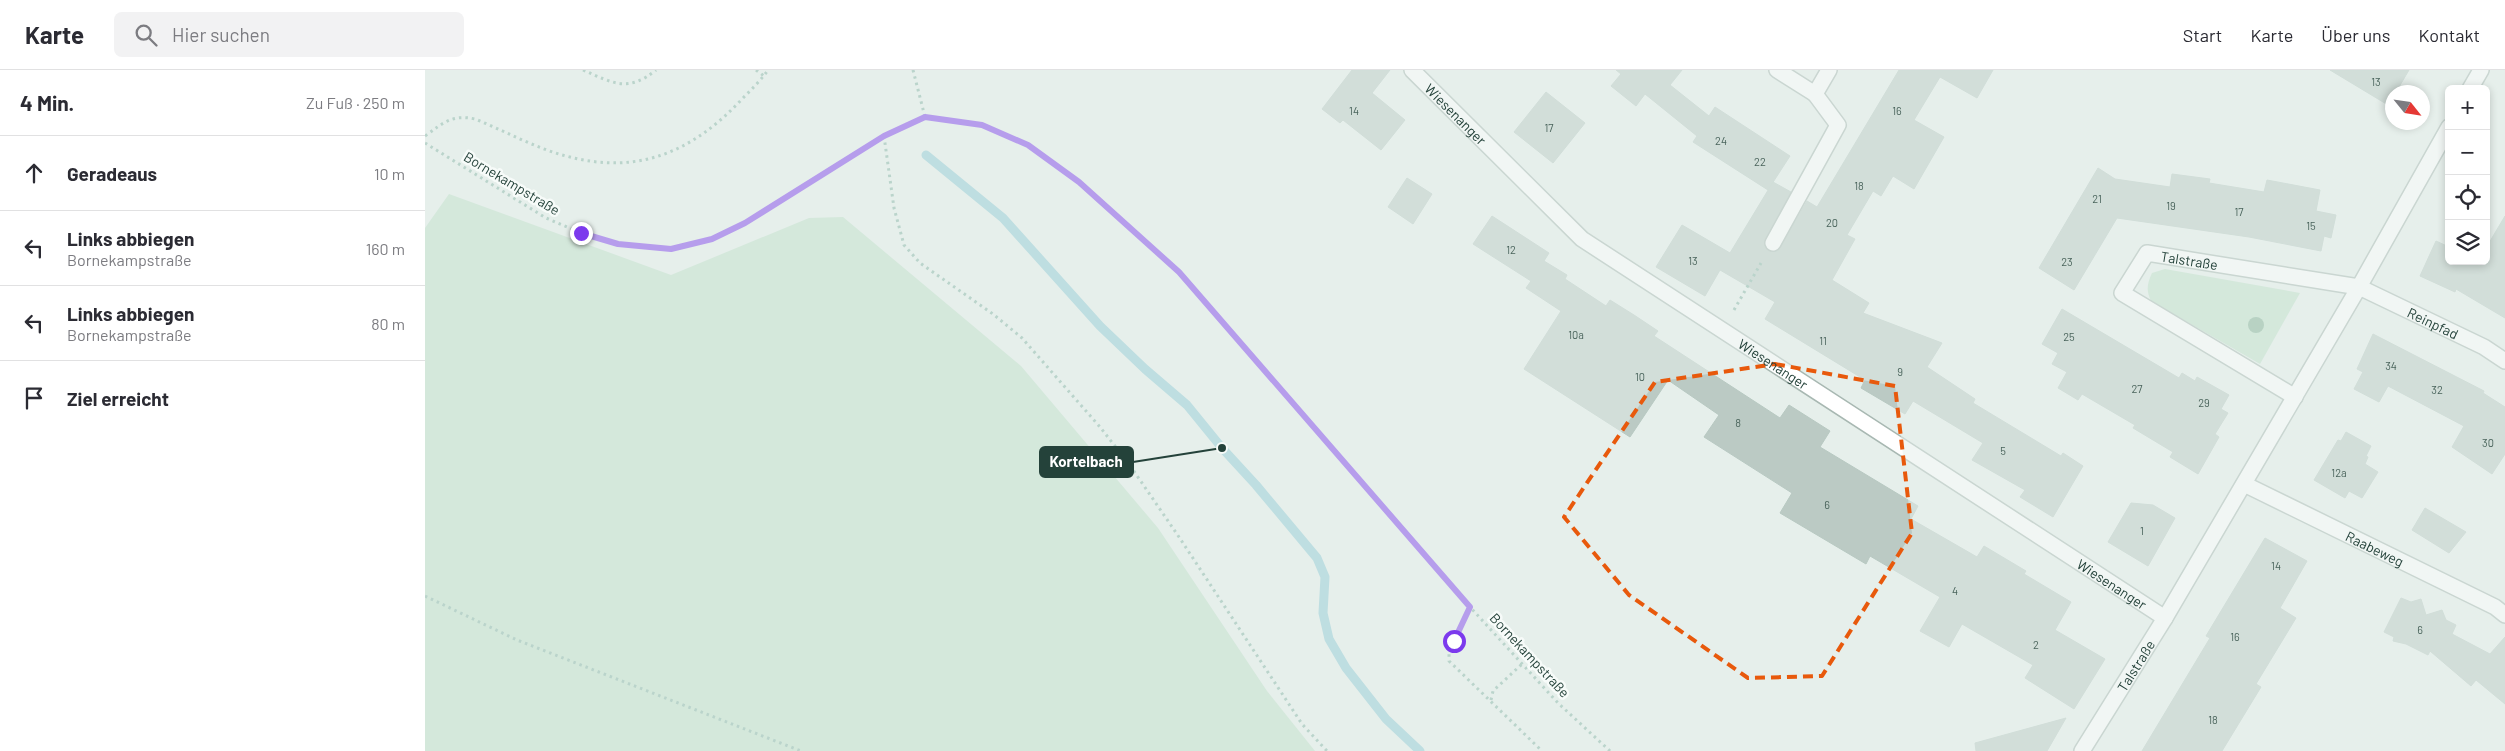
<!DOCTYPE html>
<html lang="de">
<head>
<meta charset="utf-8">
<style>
	body { margin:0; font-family:Barlow,sans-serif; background:#f2f2f3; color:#2b2b33 }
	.controls { position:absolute; right:15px; top:15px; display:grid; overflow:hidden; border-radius:8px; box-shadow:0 2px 8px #0003 }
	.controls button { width:45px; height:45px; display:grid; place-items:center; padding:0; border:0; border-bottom:1px solid #e1e1e2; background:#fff; color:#2b2b33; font:25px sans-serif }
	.compass { position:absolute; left:1960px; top:15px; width:45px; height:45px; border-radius:50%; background:#fff; box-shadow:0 2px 8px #0003; rotate:120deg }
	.stop { position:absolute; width:15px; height:15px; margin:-11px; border:4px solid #7c3aed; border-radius:50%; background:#fff }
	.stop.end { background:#7c3aed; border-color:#fff; box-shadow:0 1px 5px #0008 }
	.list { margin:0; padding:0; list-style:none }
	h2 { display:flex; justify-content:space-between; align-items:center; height:65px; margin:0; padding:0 20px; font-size:21px }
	h2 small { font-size:16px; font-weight:400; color:#7c7c81 }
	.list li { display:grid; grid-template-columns:32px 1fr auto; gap:15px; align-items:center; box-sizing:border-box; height:75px; padding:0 20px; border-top:1px solid #e1e1e2 }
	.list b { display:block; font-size:19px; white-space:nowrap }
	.list p { margin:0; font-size:16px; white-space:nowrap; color:#7c7c81 }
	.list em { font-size:16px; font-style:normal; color:#7c7c81 }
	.icon { flex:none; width:28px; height:28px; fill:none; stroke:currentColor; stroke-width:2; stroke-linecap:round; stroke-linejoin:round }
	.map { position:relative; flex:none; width:2080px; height:681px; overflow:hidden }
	header { display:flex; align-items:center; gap:30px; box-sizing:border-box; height:70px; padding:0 25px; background:#fff; border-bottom:1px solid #e1e1e2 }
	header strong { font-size:24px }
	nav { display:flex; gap:28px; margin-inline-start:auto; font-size:18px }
	.search { width:350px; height:45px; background:#f2f2f3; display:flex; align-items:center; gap:12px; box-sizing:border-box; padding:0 18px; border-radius:8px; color:#7c7c81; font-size:19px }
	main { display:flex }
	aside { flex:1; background:#fff }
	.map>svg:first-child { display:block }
	.green { fill:#bfe0c8 }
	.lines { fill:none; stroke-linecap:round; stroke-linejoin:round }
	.stream { stroke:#8ec9d4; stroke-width:9 }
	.building { fill:#bbcac4; stroke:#b8c9c2 }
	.lane-casing { stroke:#a8b8b2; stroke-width:18 }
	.street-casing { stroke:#a8b8b2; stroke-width:18 }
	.path { stroke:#86b3a5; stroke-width:3; stroke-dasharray:2.5 4; stroke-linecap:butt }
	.lane { stroke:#fff; stroke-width:15 }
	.street { stroke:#fff; stroke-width:15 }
	.tree { fill:#80af93 }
	.route { stroke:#7c3aed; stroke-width:6 }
	.marked { fill:none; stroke:#e8590c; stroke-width:4; stroke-dasharray:10 6; stroke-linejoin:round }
	.labels { text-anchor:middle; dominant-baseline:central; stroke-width:5; stroke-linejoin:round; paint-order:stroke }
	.number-label { font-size:11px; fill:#4a645c }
	.street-label { font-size:14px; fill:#24423a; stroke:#f7fbf9 }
	.leader { fill:none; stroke:#24423a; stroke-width:2 }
	.callout-dot { fill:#24423a; stroke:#f7fbf9; stroke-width:2 }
	.callout { fill:#24423a; stroke:#24423a; stroke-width:2 }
	.callout-label { font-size:15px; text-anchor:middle; font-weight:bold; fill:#fff }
</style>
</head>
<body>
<header>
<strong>Karte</strong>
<div class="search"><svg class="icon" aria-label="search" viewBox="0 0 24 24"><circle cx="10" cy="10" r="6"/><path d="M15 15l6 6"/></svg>Hier suchen</div>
<nav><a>Start</a><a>Karte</a><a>Über uns</a><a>Kontakt</a></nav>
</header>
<main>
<aside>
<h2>4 Min.<small>Zu Fuß · 250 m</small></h2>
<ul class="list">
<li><svg class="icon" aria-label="ahead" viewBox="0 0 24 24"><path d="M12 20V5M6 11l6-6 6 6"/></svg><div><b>Geradeaus</b></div><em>10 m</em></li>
<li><svg class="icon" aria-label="left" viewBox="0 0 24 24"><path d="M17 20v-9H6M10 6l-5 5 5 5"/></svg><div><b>Links abbiegen</b><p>Bornekampstraße</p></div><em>160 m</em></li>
<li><svg class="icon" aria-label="left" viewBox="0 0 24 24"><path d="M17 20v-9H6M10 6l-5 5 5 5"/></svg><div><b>Links abbiegen</b><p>Bornekampstraße</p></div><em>80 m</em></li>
<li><svg class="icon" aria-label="arrive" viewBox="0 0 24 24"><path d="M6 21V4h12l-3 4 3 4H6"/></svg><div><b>Ziel erreicht</b></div></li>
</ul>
</aside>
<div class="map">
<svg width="2080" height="681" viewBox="0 0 2080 681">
	<rect width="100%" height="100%" fill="#e6efeb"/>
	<g class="green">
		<polygon points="24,124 246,205 384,148 418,147 596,296 733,458 842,621 890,681 0,681 0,158"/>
		<path d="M 1740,199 L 1875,223 L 1835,294 L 1726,231 C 1721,220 1722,214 1727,203 Z"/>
	</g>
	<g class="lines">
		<polyline class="stream" points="501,85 578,148 675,256 720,299 762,335 797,378 831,415 892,488 900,507 898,543 904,569 921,598 961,649 995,681"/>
	</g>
	<g class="building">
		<polygon points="927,0 965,0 947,23 980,50 956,80 918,50 915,53 897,39"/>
		<polygon points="1191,0 1257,0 1245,15 1284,46 1290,37 1365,86 1343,120 1268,72 1272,66 1220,24 1211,36 1186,16 1196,4"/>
		<polygon points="1474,0 1568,0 1552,28 1515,7 1489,50 1519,67 1489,119 1468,106 1456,126 1448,121 1422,165 1430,169 1407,210 1444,233 1438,243 1517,273 1502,297 1550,329 1548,333 1636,386 1638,383 1658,396 1628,447 1595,427 1600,420 1547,390 1558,373 1488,331 1480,344 1436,318 1440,310 1340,249 1350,232 1295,200 1280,226 1231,197 1257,155 1305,183 1348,112 1366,122 1339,173 1343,181 1353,181 1382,131 1392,137"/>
		<polygon points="1905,0 1984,0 1971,22 1968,22 1968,29 1963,35"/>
		<polygon points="1121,22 1160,53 1128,93 1089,62"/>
		<polygon points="1673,98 1690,109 1745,117 1747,104 1785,109 1784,113 1839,122 1842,110 1895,120 1891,141 1911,145 1906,168 1899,166 1896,181 1824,167 1692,148 1649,220 1614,198"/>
		<polygon points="982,108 1007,124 988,154 963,137"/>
		<polygon points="1067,146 1124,183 1119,191 1142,205 1140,209 1181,236 1185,230 1209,245 1233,261 1229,266 1355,348 1364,335 1405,361 1395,377 1493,436 1486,449 1552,487 1559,476 1601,501 1599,504 1646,532 1630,560 1680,589 1649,639 1600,608 1608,595 1537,554 1524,577 1495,561 1515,527 1445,486 1441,494 1355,443 1367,423 1279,367 1294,345 1243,310 1205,367 1099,299 1136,241 1101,218 1106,211 1048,174"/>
		<polygon points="2080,146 2080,248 2031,219 2030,222 1995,206 2011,171 2024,177 2024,191 2061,191 2061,178"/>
		<polygon points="1637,239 1754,308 1757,303 1770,311 1772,307 1804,325 1796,339 1803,343 1790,364 1794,367 1773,404 1745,387 1748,382 1708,358 1710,355 1657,324 1653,330 1633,318 1642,302 1627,294 1633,283 1617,274"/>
		<polygon points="1948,264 2059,321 2058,323 2080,337 2080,384 2067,404 2027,377 2039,356 1963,316 1954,332 1929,319 1938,302 1932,299"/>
		<polygon points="1921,362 1946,376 1941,386 1943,387 1940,394 1953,402 1937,428 1924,421 1920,428 1889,410 1913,370 1916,371"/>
		<polygon points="1706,433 1728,435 1750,448 1723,496 1683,472"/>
		<polygon points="2000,438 2041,462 2024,483 1987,460"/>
		<polygon points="1840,468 1882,491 1855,538 1871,548 1831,614 1836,617 1797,681 1717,681 1785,568 1781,566"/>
		<polygon points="1976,528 1986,532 1996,529 2001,545 2017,540 2021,550 2031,555 2027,564 2065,584 2080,567 2080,634 2051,610 2046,616 2005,581 2003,585 1981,574 1968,571 1969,567 1959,562"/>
		<polygon points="1641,648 1622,681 1551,681 1550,673"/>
	</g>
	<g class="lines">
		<defs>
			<g id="lane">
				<polyline points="1348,173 1413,55 1390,24"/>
				<path id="s1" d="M 1657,681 L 1740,548"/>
			</g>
			<g id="street">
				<path id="s2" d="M 987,0 L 1157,169 L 1740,548 L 1934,217 L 2024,57"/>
				<polyline points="1352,0 1390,24 1404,0"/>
				<polyline points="2045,19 2056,0"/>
				<path id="s3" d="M 1870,327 L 1697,223 L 1722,183 L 1934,217 L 2059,277 L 2080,291"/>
				<path id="s4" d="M 1819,414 L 2070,537 L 2080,545"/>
			</g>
		</defs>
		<use href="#lane" class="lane-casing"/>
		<use href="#street" class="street-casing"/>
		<g class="path">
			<path d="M 158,0 C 188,13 203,23 231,0"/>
			<polyline points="331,0 339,6"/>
			<polyline points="488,0 500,47"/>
			<path d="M 0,66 C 18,53 27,44 50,49 C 80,61 110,78 141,86 C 214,106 269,81 318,28 C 327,19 336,10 343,0"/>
			<polyline points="459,66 469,138 479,175 495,193 568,244 597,268 675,357 704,394 754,467 877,654 902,681"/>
			<polyline points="0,73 121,148 156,163 193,174 246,179 287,169 320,153 459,66 500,47 557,55 603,75 654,112 754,202 1045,537 1133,633 1185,681"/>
			<polyline points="1309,240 1336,193"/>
			<polyline points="0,526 92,570 376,681"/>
			<polyline points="1045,537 1024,582 1024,591 1117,681"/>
			<polyline points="1066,630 1068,621 1097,594"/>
		</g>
		<use href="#lane" class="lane"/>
		<use href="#street" class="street"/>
	</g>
	<circle class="tree" cx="1831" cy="255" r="8"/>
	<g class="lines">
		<polyline class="route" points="156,163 193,174 246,179 287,169 320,153 459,66 500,47 557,55 603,75 654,112 754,202 1045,537 1029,571"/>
	</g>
	<path d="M0 0H2080V681H0ZM 1350,294 L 1470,316 L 1487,463 L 1397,606 L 1323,608 L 1204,525 L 1139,447 L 1230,312 Z" fill="#e6efeb" fill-opacity=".55" fill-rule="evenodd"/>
	<path class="marked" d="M 1350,294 L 1470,316 L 1487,463 L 1397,606 L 1323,608 L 1204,525 L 1139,447 L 1230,312 Z"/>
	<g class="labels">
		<g class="number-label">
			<text x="1951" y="11">13</text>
			<text x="929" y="40">14</text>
			<text x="1472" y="40">16</text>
			<text x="1124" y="57">17</text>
			<text x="1296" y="70">24</text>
			<text x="1335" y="91">22</text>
			<text x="1434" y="115">18</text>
			<text x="1672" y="128">21</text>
			<text x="1746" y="135">19</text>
			<text x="1814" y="141">17</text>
			<text x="1407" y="152">20</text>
			<text x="1886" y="155">15</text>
			<text x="1086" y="179">12</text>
			<text x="1268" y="190">13</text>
			<text x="1642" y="191">23</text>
			<text x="1151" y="264">10a</text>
			<text x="1644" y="266">25</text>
			<text x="1398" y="270">11</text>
			<text x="1966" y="295">34</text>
			<text x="1475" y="301">9</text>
			<text x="1215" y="306">10</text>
			<text x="1712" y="318">27</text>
			<text x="2012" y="319">32</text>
			<text x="1779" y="332">29</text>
			<text x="1313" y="352">8</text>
			<text x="2063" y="372">30</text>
			<text x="1578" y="380">5</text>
			<text x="1914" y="402">12a</text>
			<text x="1402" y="434">6</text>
			<text x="1717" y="460">1</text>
			<text x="1851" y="495">14</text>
			<text x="1530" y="520">4</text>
			<text x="1995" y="559">6</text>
			<text x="1810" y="566">16</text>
			<text x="1611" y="574">2</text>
			<text x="1788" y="649">18</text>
		</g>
		<g class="street-label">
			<text stroke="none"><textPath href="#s2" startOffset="62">Wiesenanger</textPath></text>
			<text transform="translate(87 113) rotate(31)">Bornekampstraße</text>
			<text stroke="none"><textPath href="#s3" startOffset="292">Talstraße</textPath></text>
			<text stroke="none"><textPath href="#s3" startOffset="546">Reinpfad</textPath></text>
			<text stroke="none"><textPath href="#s2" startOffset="468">Wiesenanger</textPath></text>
			<text stroke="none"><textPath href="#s4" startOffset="146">Raabeweg</textPath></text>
			<text stroke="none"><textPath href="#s2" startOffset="872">Wiesenanger</textPath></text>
			<text transform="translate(1105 585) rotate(47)">Bornekampstraße</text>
			<text stroke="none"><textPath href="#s1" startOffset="101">Talstraße</textPath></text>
		</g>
	</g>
	<path class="leader" d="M797 378L708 392"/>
	<circle class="callout-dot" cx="797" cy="378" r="5"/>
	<rect class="callout" x="615" y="377" width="93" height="30" rx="5"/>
	<g class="callout-label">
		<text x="661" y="397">Kortelbach</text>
	</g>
</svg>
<div class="controls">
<button>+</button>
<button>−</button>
<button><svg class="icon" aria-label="locate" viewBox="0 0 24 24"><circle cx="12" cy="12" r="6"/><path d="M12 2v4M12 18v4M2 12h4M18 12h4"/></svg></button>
<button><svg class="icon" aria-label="layers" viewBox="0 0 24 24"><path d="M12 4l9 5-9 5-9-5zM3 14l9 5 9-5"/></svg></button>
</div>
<svg class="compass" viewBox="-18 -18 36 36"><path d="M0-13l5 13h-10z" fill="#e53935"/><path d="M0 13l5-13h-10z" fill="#7c7c81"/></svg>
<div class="stop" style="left:1029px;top:571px"></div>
<div class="stop end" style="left:156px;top:163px"></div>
</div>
</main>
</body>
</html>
